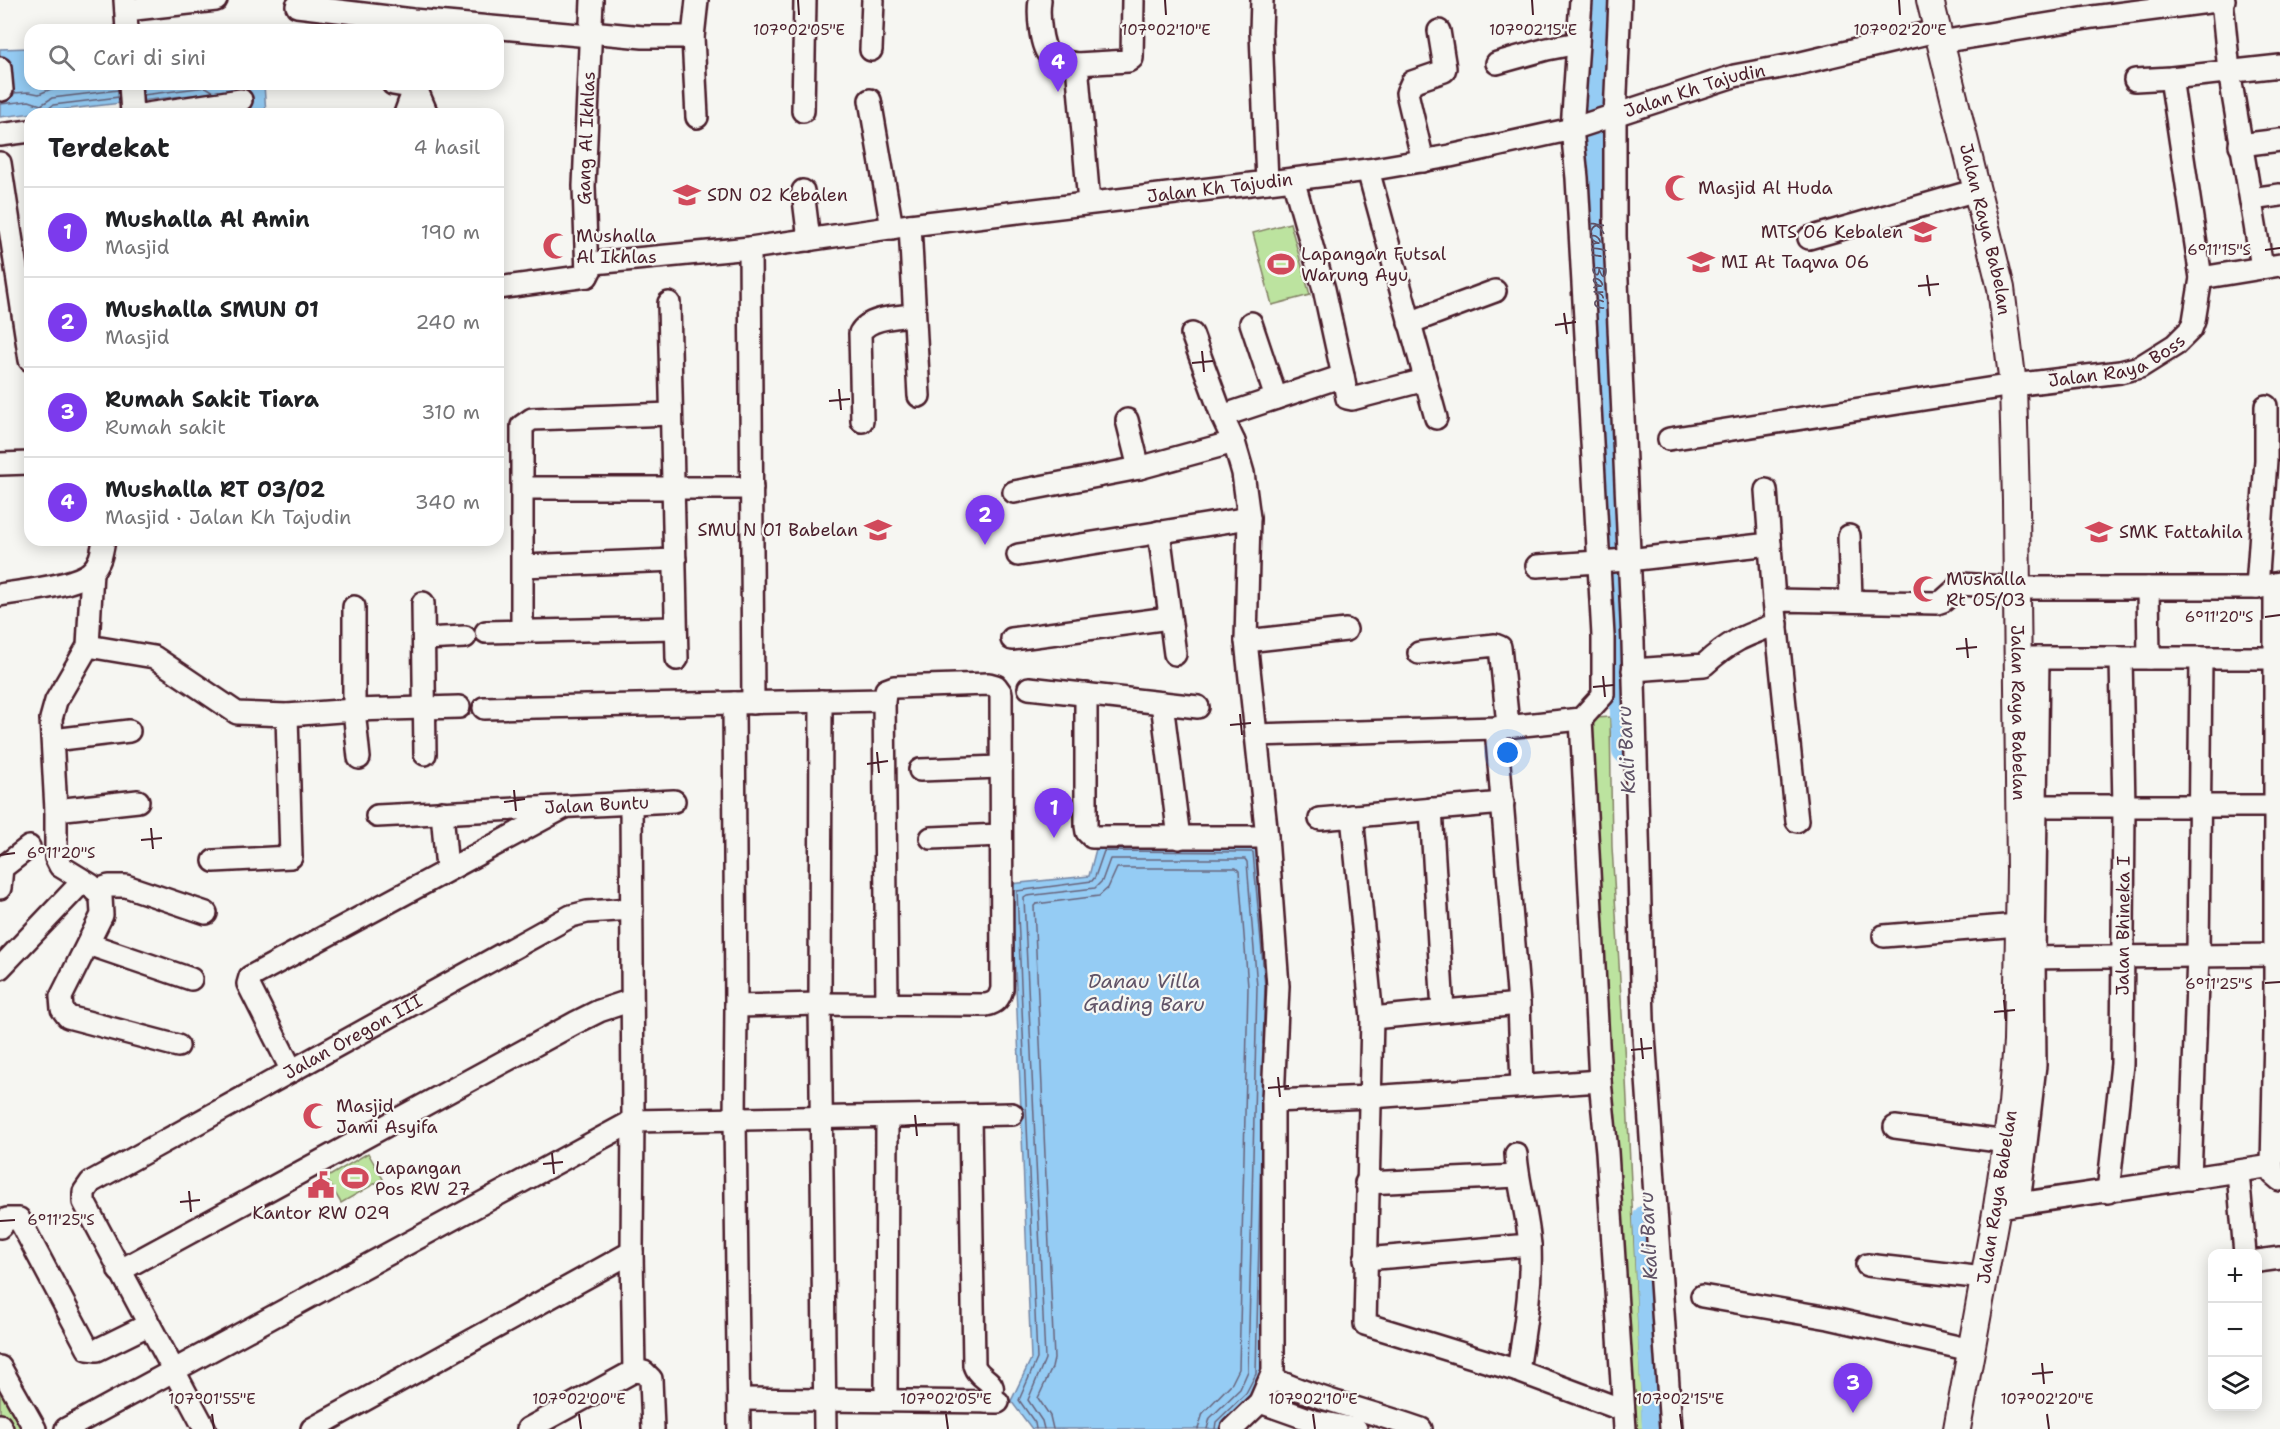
<!DOCTYPE html>
<html lang="id">
<head>
<meta charset="utf-8">
<style>
	body { margin:0; font-family:"Shantell Sans",sans-serif; background:#f2f2f2; color:#202124 }
	.controls { position:absolute; right:18px; bottom:18px; display:grid; overflow:hidden; border-radius:12px; box-shadow:0 3px 15px #0003 }
	.controls button { width:54px; height:54px; display:grid; place-items:center; padding:0; border:0; border-bottom:2px solid #e0e0e0; background:#fff; color:#202124; font:30px sans-serif }
	.you { position:absolute; left:1508px; top:753px; width:21px; height:21px; margin:-15px; border:4px solid #fff; border-radius:50%; background:#1a73e8; box-shadow:0 0 0 9px #1a73e833 }
	.badge { display:grid; place-items:center; width:39px; height:39px; border-radius:50%; background:#7c3aed; color:#fff; font-size:20px; font-weight:700 }
	.pin { position:absolute; translate:-50% -50px; filter:drop-shadow(0 2px 3px #0008) }
	.pin::after { content:''; position:absolute; top:32px; width:21px; height:18px; background:inherit; clip-path:polygon(0 0,100% 0,50% 100%) }
	.list { margin:0; padding:0; list-style:none }
	h2 { display:flex; justify-content:space-between; align-items:center; height:78px; margin:0; padding:0 24px; font-size:26px }
	h2 small { font-size:20px; font-weight:400; color:#757577 }
	.list li { display:grid; grid-template-columns:39px 1fr auto; gap:18px; align-items:center; box-sizing:border-box; height:90px; padding:0 24px; border-top:2px solid #e0e0e0 }
	.list b { display:block; font-size:22px; white-space:nowrap }
	.list p { margin:0; font-size:20px; white-space:nowrap; color:#757577 }
	.list em { font-size:20px; font-style:normal; color:#757577 }
	.icon { flex:none; width:33px; height:33px; fill:none; stroke:currentColor; stroke-width:2; stroke-linecap:round; stroke-linejoin:round }
	.map { position:relative; flex:none; width:2280px; height:1429px; overflow:hidden }
	.search { position:absolute; background:#fff; box-shadow:0 3px 15px #0003; left:24px; top:24px; width:480px; height:66px; display:flex; align-items:center; gap:15px; box-sizing:border-box; padding:0 21px; border-radius:18px; color:#757577; font-size:22px }
	.panel { position:absolute; background:#fff; box-shadow:0 3px 15px #0003; left:24px; top:108px; width:480px; height:438px; border-radius:18px }
	.map>svg:first-child { display:block }
	.green { fill:#bce39f; stroke:#838165; stroke-width:1.5 }
	.water { fill:#95ccf4; stroke:#7787a4; stroke-width:1.5 }
	.lines { fill:none; stroke-linecap:round; stroke-linejoin:round }
	.shore { stroke:#68647b; stroke-width:1.5 }
	.river { stroke:#95ccf4; stroke-width:28 }
	.minor-casing { stroke:#4a1f2b; stroke-width:26 }
	.major-casing { stroke:#4a1f2b; stroke-width:30 }
	.minor { stroke:#f6f6f2; stroke-width:21 }
	.major { stroke:#f6f6f2; stroke-width:26 }
	.ticks { fill:none; stroke:#4a1f2b; stroke-width:2 }
	.labels { text-anchor:middle; dominant-baseline:central; stroke-width:4.5; stroke-linejoin:round; paint-order:stroke }
	.street-label { font-size:18px; fill:#4a1f2b; stroke:#f6f6f2 }
	.poi-label { font-size:18px; fill:#4a1f2b; stroke:#f6f6f2; text-anchor:start }
	.water-label { font-size:20px; font-style:italic; fill:#605367; stroke:#f6f6f2 }
	.ticks-label { font-size:15px; text-anchor:middle; fill:#4a1f2b; stroke:#f6f6f2; stroke-width:4.5; stroke-linejoin:round; paint-order:stroke }
</style>
</head>
<body>
<div class="map">
<svg width="2280" height="1429" viewBox="0 0 2280 1429">
	<rect width="100%" height="100%" fill="#f6f6f2"/>
	<filter id="ink" filterUnits="userSpaceOnUse"><feTurbulence type="fractalNoise" baseFrequency=".0167" numOctaves="2"/><feDisplacementMap in="SourceGraphic" scale="12" xChannelSelector="R" yChannelSelector="G"/><feConvolveMatrix kernelMatrix="1 2 1 2 8 2 1 2 1" color-interpolation-filters="sRGB"/></filter>
	<g filter="url(#ink)">
		<g class="green">
			<polygon points="1290,223 1310,295 1272,305 1253,233"/>
			<polygon points="1610,717 1612,847 1626,1080 1643,1429 1625,1429 1581,719"/>
			<polygon points="368,1153 383,1179 341,1203 326,1178"/>
			<polygon points="0,1367 35,1429 2,1429 0,1425"/>
		</g>
		<g class="water">
			<polygon points="30,48 30,84 264,84 266,114 215,114 208,93 0,117 0,49"/>
			<polygon points="1097,845 1260,846 1271,986 1262,1375 1251,1397 1218,1429 1032,1429 1011,1401 1031,1359 1016,987 1010,884 1089,876"/>
		</g>
		<g class="lines">
			<g class="shore">
				<polyline points="13,93 29,92 39,94 51,89 92,84"/>
				<polyline points="143,95 206,87 214,92"/>
				<polyline points="0,104 29,101 41,105 52,98 118,90"/>
				<polyline points="48,114 48,109 53,105 119,97"/>
				<polyline points="1036,1429 1035,1423 1019,1400 1037,1359 1017,891 1092,881 1095,877 1104,851 1253,852 1265,986 1263,1044"/>
				<polyline points="1044,1429 1042,1421 1028,1400 1045,1359 1024,898 1027,896 1095,888 1102,881 1110,859 1245,859 1247,862 1257,987 1248,1371 1240,1389 1210,1418 1207,1429"/>
				<polyline points="1053,1429 1050,1416 1038,1398 1052,1368 1054,1359 1034,906 1036,904 1099,896 1108,888 1117,868 1236,868 1239,871 1248,987 1239,1369 1232,1383 1203,1413 1198,1429"/>
				<polyline points="1215,1429 1216,1422 1246,1393 1256,1374 1261,1147"/>
			</g>
			<g class="river">
				<path id="s1" d="M 1603,0 L 1593,153 L 1626,750"/>
				<polyline points="1647,1218 1656,1429"/>
			</g>
			<defs>
				<g id="minor">
					<polyline points="125,0 127,30"/>
					<path d="M 1040,0 C 1038,13 1040,47 1050,56 C 1055,61 1069,62 1077,64"/>
					<polyline points="1262,0 1261,32 1267,182"/>
					<polyline points="1620,0 1615,116 1615,236 1633,642 1643,1020 1671,1429"/>
					<polyline points="2222,0 2229,71 2262,267"/>
					<polyline points="297,6 413,20 590,36"/>
					<polyline points="126,10 216,0"/>
					<polyline points="590,32 643,37 693,37 697,117"/>
					<polyline points="693,37 697,0"/>
					<polyline points="1940,42 2093,17 2224,0"/>
					<polyline points="871,50 873,0"/>
					<polyline points="1497,63 1547,49 1578,43"/>
					<polyline points="0,68 2,90"/>
					<polyline points="2135,80 2171,78 2280,66"/>
					<polyline points="130,84 132,114"/>
					<polyline points="393,84 416,88 427,114"/>
					<polyline points="870,100 892,228"/>
					<polyline points="803,111 805,0"/>
					<polyline points="147,114 241,100"/>
					<polyline points="405,114 416,84"/>
					<polyline points="0,135 30,131"/>
					<polyline points="2240,145 2280,140"/>
					<polyline points="1423,161 1407,93 1412,82 1444,71 1445,68 1439,31"/>
					<polyline points="0,163 30,360"/>
					<polyline points="1368,170 1436,418"/>
					<polyline points="803,191 809,240"/>
					<polyline points="2251,199 2280,195"/>
					<polyline points="1089,203 1077,64 1128,61 1132,58 1133,0"/>
					<polyline points="910,225 919,396"/>
					<polyline points="1809,238 1977,190"/>
					<polyline points="750,248 753,703"/>
					<path id="s2" d="M 587,276 L 584,186 L 592,0"/>
					<polyline points="2201,278 2280,265"/>
					<path id="s3" d="M 498,288 L 587,276 L 594,263 L 750,248 L 910,225 L 1368,170 L 1450,156 L 1572,129 L 1734,76 L 1797,64 L 1936,31"/>
					<polyline points="669,303 677,659"/>
					<polyline points="1251,323 1276,398"/>
					<polyline points="1409,323 1495,291"/>
					<polyline points="1192,334 1222,416"/>
					<polyline points="1343,376 1347,398 1352,399 1425,380"/>
					<polyline points="1127,420 1139,468"/>
					<path d="M 862,421 L 860,333 C 869,317 897,317 914,315"/>
					<path id="s4" d="M 1669,439 L 2013,385 L 2120,372 L 2140,367 L 2175,345 L 2191,329 L 2194,321 L 2201,278 L 2171,78"/>
					<polyline points="0,464 30,463"/>
					<polyline points="523,488 752,488"/>
					<polyline points="1766,490 1774,600"/>
					<polyline points="1014,492 1139,468 1234,442"/>
					<polyline points="1159,532 1175,654"/>
					<polyline points="1849,536 1851,600"/>
					<polyline points="1018,555 1249,518"/>
					<polyline points="523,566 675,560"/>
					<polyline points="1537,566 1628,560 1770,544"/>
					<polyline points="92,571 88,646 56,701 51,719 56,810 56,858 60,866 91,885 101,897 102,915 61,997 62,1009 68,1017 178,1046"/>
					<polyline points="2275,584 2275,1033 2272,1166 2273,1174 2280,1180"/>
					<polyline points="2148,588 2149,658"/>
					<polyline points="2257,588 2266,460 2266,406"/>
					<path d="M 0,595 C 22,591 77,586 92,571 C 101,562 102,551 104,540"/>
					<polyline points="423,603 425,754"/>
					<polyline points="354,607 354,710 459,707"/>
					<polyline points="522,631 522,426 532,419 671,414"/>
					<polyline points="486,632 676,628"/>
					<polyline points="424,639 465,637"/>
					<polyline points="1012,639 1169,618"/>
					<polyline points="1246,641 1346,630"/>
					<polyline points="88,646 154,657 237,713 287,715 354,710 359,758"/>
					<polyline points="1419,653 1495,645 1500,647 1508,725"/>
					<polyline points="2026,658 2274,658"/>
					<path d="M 1633,670 L 1704,665 C 1730,641 1744,636 1777,624"/>
					<polyline points="1029,688 1198,707"/>
					<polyline points="1086,694 1086,826 1087,832 1092,837 1267,837"/>
					<polyline points="821,701 820,1004 825,1429"/>
					<polyline points="734,703 736,1006 735,1119 739,1429"/>
					<polyline points="1162,703 1179,838"/>
					<polyline points="484,708 884,700"/>
					<polyline points="1581,719 1600,1081 1607,1152 1625,1429"/>
					<polyline points="1496,728 1519,1004 1522,1086"/>
					<polyline points="1256,735 1496,728 1581,719 1603,695 1603,636 1577,178 1572,129 1581,0"/>
					<polyline points="53,740 129,731"/>
					<polyline points="920,770 1000,767"/>
					<polyline points="631,803 633,1112 632,1252 634,1371"/>
					<polyline points="2037,806 2280,806"/>
					<polyline points="1431,809 1443,1011"/>
					<polyline points="56,810 138,801"/>
					<polyline points="442,812 447,869"/>
					<path id="s5" d="M 377,816 L 674,801"/>
					<polyline points="1352,816 1372,1018 1365,1324 1518,1371 1623,1410"/>
					<polyline points="1320,819 1503,803"/>
					<polyline points="1797,821 1774,600 1937,603 1943,601 1962,584 2016,588 2257,588 2280,583"/>
					<polyline points="931,838 1001,835"/>
					<polyline points="214,861 291,857 287,715"/>
					<polyline points="0,888 2,868 29,847"/>
					<polyline points="95,891 109,886 126,886 206,913"/>
					<polyline points="1884,936 2018,925"/>
					<polyline points="88,944 191,979"/>
					<polyline points="2020,958 2280,955"/>
					<polyline points="0,968 83,881"/>
					<path d="M 736,1006 L 820,1004 L 986,1005 C 996,1003 999,999 1002,989 L 1001,693 L 996,686 L 989,684 L 894,687 L 886,690 L 884,700 L 887,1004"/>
					<polyline points="1372,1018 1519,1004"/>
					<polyline points="292,1071 248,984 250,977 565,807"/>
					<polyline points="1273,1101 1370,1097 1600,1081"/>
					<path d="M 970,1115 L 974,1365 C 979,1382 1004,1380 986,1402"/>
					<polyline points="1895,1127 2006,1142"/>
					<path d="M 1516,1154 C 1518,1185 1528,1215 1530,1246 C 1532,1288 1524,1330 1518,1371"/>
					<polyline points="2238,1172 2245,1254"/>
					<polyline points="2190,1179 2198,955 2201,658"/>
					<polyline points="1366,1183 1518,1176"/>
					<path id="s6" d="M 2108,1192 L 2122,1064 L 2124,807 L 2121,658"/>
					<polyline points="2019,1204 2035,1065 2034,956 2038,658"/>
					<polyline points="2005,1206 2272,1166"/>
					<polyline points="0,1227 7,1219 19,1219 88,1349 97,1350 148,1325"/>
					<polyline points="1365,1259 1530,1245"/>
					<polyline points="2258,1261 2280,1258"/>
					<polyline points="1867,1265 1984,1278"/>
					<polyline points="119,1271 575,1023 599,1011 632,1000"/>
					<polyline points="1702,1296 1829,1318 1971,1350"/>
					<polyline points="0,1367 35,1429"/>
					<path d="M 1271,1378 C 1319,1400 1371,1411 1421,1429"/>
					<polyline points="740,1399 998,1402"/>
					<polyline points="886,1400 887,1117"/>
					<polyline points="1260,1402 1314,1421 1356,1429"/>
					<polyline points="0,1425 2,1429"/>
					<polyline points="66,1429 633,1121 1012,1114"/>
					<path id="s7" d="M 205,1429 L 84,1202 L 84,1192 L 91,1182 L 571,916 L 587,912 L 632,909"/>
					<polyline points="312,1429 632,1252"/>
					<polyline points="528,1429 634,1371 644,1372 651,1379 653,1429"/>
					<polyline points="1232,1429 1260,1402 1273,1372 1273,1101 1278,986 1267,837 1246,641 1249,518 1243,473 1234,442 1222,416 1343,376 1324,289 1293,179"/>
				</g>
				<g id="major">
					<path id="s8" d="M 1930,0 L 2001,288 L 2013,385 L 2016,501 L 2020,872 L 2017,1042 L 2012,1104 L 1997,1207 L 1957,1429"/>
				</g>
			</defs>
			<use href="#minor" class="minor-casing"/>
			<use href="#major" class="major-casing"/>
			<use href="#minor" class="minor"/>
			<use href="#major" class="major"/>
		</g>
	</g>
	<path class="ticks" d="M 798,0 L 799,15M 1165,0 L 1166,15M 1532,0 L 1533,15M 1899,0 L 1900,15M 2265,250 L 2280,248M 1927,275 L 1930,296M 1918,286 L 1939,284M 1564,313 L 1567,334M 1555,325 L 1576,322M 1202,351 L 1204,372M 1192,363 L 1213,361M 839,389 L 841,410M 829,401 L 850,399M 2265,617 L 2280,615M 1966,638 L 1968,658M 1956,649 L 1977,647M 1603,676 L 1605,697M 1593,687 L 1614,685M 1240,714 L 1242,735M 1230,725 L 1251,723M 877,752 L 879,773M 867,764 L 888,761M 514,790 L 516,811M 504,802 L 525,799M 151,828 L 153,849M 141,840 L 162,838M 0,855 L 15,853M 2265,983 L 2280,982M 2004,1000 L 2006,1021M 1994,1012 L 2015,1010M 1641,1038 L 1643,1059M 1631,1050 L 1652,1048M 1278,1077 L 1280,1097M 1268,1088 L 1289,1086M 915,1115 L 917,1136M 905,1126 L 926,1124M 552,1153 L 554,1174M 543,1164 L 563,1162M 189,1191 L 191,1212M 180,1202 L 200,1200M 0,1221 L 15,1220M 2042,1363 L 2044,1384M 2032,1374 L 2053,1372M 212,1414 L 214,1429M 579,1414 L 581,1429M 946,1414 L 948,1429M 1313,1414 L 1315,1429M 1680,1414 L 1682,1429M 2047,1414 L 2049,1429"/>
	<defs>
		<symbol id="mosque-bare" viewBox="-9 -9 18 18"><path d="M3.5-4.9A6 6 0 1 0 3.5 4.9A5 5 0 1 1 3.5-4.9Z" fill="#d1495b" stroke="#f6f6f2" stroke-width="2.5" paint-order="stroke"/></symbol>
		<symbol id="school-bare" viewBox="-9 -9 18 18"><path d="M0-5L7-2L0 1L-7-2ZM-4 1L0 2.5L4 1V4Q0 6-4 4Z" fill="#d1495b" stroke="#f6f6f2" stroke-width="2.5" paint-order="stroke"/></symbol>
		<symbol id="stadium-bare" viewBox="-9 -9 18 18"><path d="M0-5a6.5 5 0 1 0 0 10a6.5 5 0 1 0 0-10ZM-3.5-1.8h7v3.6h-7Z" fill="#d1495b" stroke="#f6f6f2" stroke-width="2.5" paint-order="stroke"/></symbol>
		<symbol id="civic-bare" viewBox="-9 -9 18 18"><path d="M-.6-6.5H3V-4.5H.6V-3L4-1V1h2V6H-6V1h2V-1L-.6-3ZM-1.2 2.5V6h2.4V2.5Z" fill="#d1495b" stroke="#f6f6f2" stroke-width="2.5" paint-order="stroke"/></symbol>
	</defs>
	<g fill-rule="evenodd">
		<use href="#mosque-bare" x="1659" y="169" width="38" height="38"/>
		<use href="#school-bare" x="668" y="176" width="38" height="38"/>
		<use href="#school-bare" x="1904" y="213" width="38" height="38"/>
		<use href="#mosque-bare" x="537" y="227" width="38" height="38"/>
		<use href="#school-bare" x="1682" y="243" width="38" height="38"/>
		<use href="#stadium-bare" x="1262" y="245" width="38" height="38"/>
		<use href="#school-bare" x="859" y="511" width="38" height="38"/>
		<use href="#school-bare" x="2080" y="513" width="38" height="38"/>
		<use href="#mosque-bare" x="1907" y="570" width="38" height="38"/>
		<use href="#mosque-bare" x="297" y="1097" width="38" height="38"/>
		<use href="#stadium-bare" x="336" y="1159" width="38" height="38"/>
		<use href="#civic-bare" x="302" y="1166" width="38" height="38"/>
	</g>
	<g class="labels">
		<g class="street-label">
			<text stroke="none"><textPath href="#s3" startOffset="1221">Jalan Kh Tajudin</textPath></text>
			<text stroke="none"><textPath href="#s2" startOffset="138">Gang Al Ikhlas</textPath></text>
			<text stroke="none"><textPath href="#s3" startOffset="735">Jalan Kh Tajudin</textPath></text>
			<text stroke="none"><textPath href="#s8" startOffset="236">Jalan Raya Babelan</textPath></text>
			<text stroke="none"><textPath href="#s4" startOffset="456">Jalan Raya Boss</textPath></text>
			<text stroke="none"><textPath href="#s8" startOffset="722">Jalan Raya Babelan</textPath></text>
			<text stroke="none"><textPath href="#s5" startOffset="220">Jalan Buntu</textPath></text>
			<text stroke="none"><textPath href="#s6" startOffset="267">Jalan Bhineka I</textPath></text>
			<text stroke="none"><textPath href="#s7" startOffset="579">Jalan Oregon III</textPath></text>
			<text transform="translate(1997 1197) rotate(-81)">Jalan Raya Babelan</text>
		</g>
		<g class="poi-label">
			<text x="1698" y="188">Masjid Al Huda</text>
			<text x="707" y="195">SDN 02 Kebalen</text>
			<text x="1903" y="232" text-anchor="end">MTS 06 Kebalen</text>
			<text x="576" y="236">Mushalla<tspan x="576" dy="21">Al Ikhlas</tspan></text>
			<text x="1301" y="254">Lapangan Futsal<tspan x="1301" dy="21">Warung Ayu</tspan></text>
			<text x="1721" y="262">MI At Taqwa 06</text>
			<text x="858" y="530" text-anchor="end">SMU N 01 Babelan</text>
			<text x="2119" y="532">SMK Fattahila</text>
			<text x="1946" y="579">Mushalla<tspan x="1946" dy="21">Rt 05/03</tspan></text>
			<text x="336" y="1106">Masjid<tspan x="336" dy="21">Jami Asyifa</tspan></text>
			<text x="375" y="1168">Lapangan<tspan x="375" dy="21">Pos RW 27</tspan></text>
			<text x="321" y="1213" text-anchor="middle">Kantor RW 029</text>
		</g>
		<g class="water-label">
			<text stroke="none"><textPath href="#s1" startOffset="266">Kali Baru</textPath></text>
			<text transform="translate(1626 750) rotate(-93)">Kali Baru</text>
			<text x="1144" y="981">Danau Villa<tspan x="1144" dy="23">Gading Baru</tspan></text>
			<text transform="translate(1648 1236) rotate(-93)">Kali Baru</text>
		</g>
	</g>
	<g class="ticks-label">
		<text x="799" y="35">107°02'05"E</text>
		<text x="1166" y="35">107°02'10"E</text>
		<text x="1533" y="35">107°02'15"E</text>
		<text x="1900" y="35">107°02'20"E</text>
		<text x="2219" y="255">6°11'15"S</text>
		<text x="2219" y="622">6°11'20"S</text>
		<text x="61" y="858">6°11'20"S</text>
		<text x="2219" y="989">6°11'25"S</text>
		<text x="61" y="1225">6°11'25"S</text>
		<text x="212" y="1404">107°01'55"E</text>
		<text x="579" y="1404">107°02'00"E</text>
		<text x="946" y="1404">107°02'05"E</text>
		<text x="1313" y="1404">107°02'10"E</text>
		<text x="1680" y="1404">107°02'15"E</text>
		<text x="2047" y="1404">107°02'20"E</text>
	</g>
</svg>
<div class="controls">
<button>+</button>
<button>−</button>
<button><svg class="icon" aria-label="layers" viewBox="0 0 24 24"><path d="M12 4l9 5-9 5-9-5zM3 14l9 5 9-5"/></svg></button>
</div>
<div class="you"></div>
<div class="pin badge" style="left:1054px;top:838px">1</div>
<div class="pin badge" style="left:985px;top:545px">2</div>
<div class="pin badge" style="left:1853px;top:1413px">3</div>
<div class="pin badge" style="left:1058px;top:92px">4</div>
<div class="search"><svg class="icon" aria-label="search" viewBox="0 0 24 24"><circle cx="10" cy="10" r="6"/><path d="M15 15l6 6"/></svg>Cari di sini</div>
<section class="panel">
<h2>Terdekat<small>4 hasil</small></h2>
<ul class="list">
<li><span class="badge">1</span><div><b>Mushalla Al Amin</b><p>Masjid</p></div><em>190 m</em></li>
<li><span class="badge">2</span><div><b>Mushalla SMUN 01</b><p>Masjid</p></div><em>240 m</em></li>
<li><span class="badge">3</span><div><b>Rumah Sakit Tiara</b><p>Rumah sakit</p></div><em>310 m</em></li>
<li><span class="badge">4</span><div><b>Mushalla RT 03/02</b><p>Masjid · Jalan Kh Tajudin</p></div><em>340 m</em></li>
</ul>
</section>
</div>
</body>
</html>
